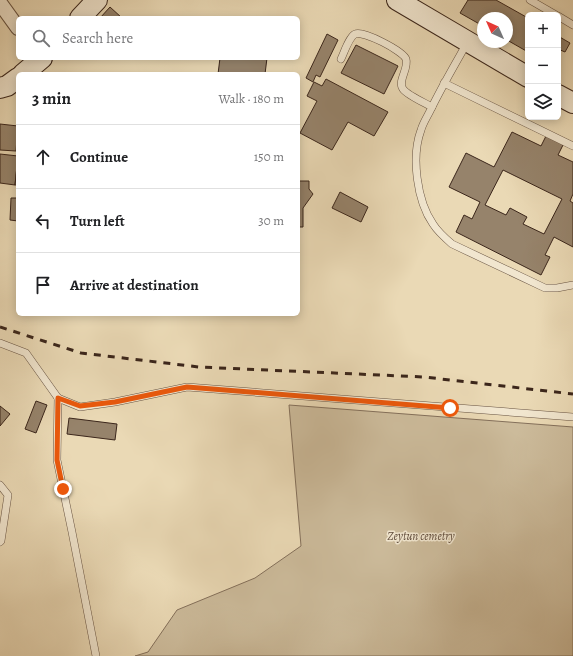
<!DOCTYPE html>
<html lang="en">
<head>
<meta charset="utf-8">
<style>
	body { margin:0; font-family:Alegreya,serif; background:#f2f2f2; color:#202124 }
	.controls { position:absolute; right:12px; top:12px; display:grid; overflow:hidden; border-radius:6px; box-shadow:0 2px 10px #0003 }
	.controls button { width:36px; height:36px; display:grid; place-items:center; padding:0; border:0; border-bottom:1px solid #e0e0e0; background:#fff; color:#202124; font:20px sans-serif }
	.compass { position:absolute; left:477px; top:12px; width:36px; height:36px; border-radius:50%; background:#fff; box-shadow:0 2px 10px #0003; rotate:315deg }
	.stop { position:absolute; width:12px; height:12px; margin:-9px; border:3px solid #ea580c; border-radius:50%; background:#fff }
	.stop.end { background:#ea580c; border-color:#fff; box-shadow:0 1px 4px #0008 }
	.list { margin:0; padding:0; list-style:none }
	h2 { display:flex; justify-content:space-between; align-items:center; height:52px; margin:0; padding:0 16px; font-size:17px }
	h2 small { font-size:13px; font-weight:400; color:#757577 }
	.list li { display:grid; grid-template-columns:26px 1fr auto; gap:12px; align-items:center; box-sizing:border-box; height:64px; padding:0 16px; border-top:1px solid #e0e0e0 }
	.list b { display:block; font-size:15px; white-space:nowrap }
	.list em { font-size:13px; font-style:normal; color:#757577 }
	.icon { flex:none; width:22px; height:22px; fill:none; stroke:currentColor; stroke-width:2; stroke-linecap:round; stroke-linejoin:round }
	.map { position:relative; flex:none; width:573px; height:656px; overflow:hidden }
	.search { position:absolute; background:#fff; box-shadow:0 2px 10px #0003; left:16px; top:16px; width:284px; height:44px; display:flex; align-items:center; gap:10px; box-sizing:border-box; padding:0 14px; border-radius:6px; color:#757577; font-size:15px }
	.panel { position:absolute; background:#fff; box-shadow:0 2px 10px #0003; left:16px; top:72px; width:284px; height:244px; border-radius:6px }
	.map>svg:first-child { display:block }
	.green { fill:#ccbb9b; stroke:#84705b }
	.building { fill:#96836b; stroke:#3b261b; fill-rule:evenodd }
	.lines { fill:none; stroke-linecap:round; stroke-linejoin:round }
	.lane-casing { stroke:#675342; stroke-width:8 }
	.street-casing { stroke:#675342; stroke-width:16 }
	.secondary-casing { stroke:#3b261b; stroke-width:22 }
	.lane { stroke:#f1e6cf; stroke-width:7 }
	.street { stroke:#f1e6cf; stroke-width:14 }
	.secondary { stroke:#f1e6cf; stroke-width:20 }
	.rail { stroke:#3b261b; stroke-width:3; stroke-dasharray:7 7; stroke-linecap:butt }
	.route { stroke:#ea580c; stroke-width:5 }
	.labels { text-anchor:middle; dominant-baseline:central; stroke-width:3; stroke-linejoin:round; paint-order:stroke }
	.park-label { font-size:12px; font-style:italic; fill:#5f4b3b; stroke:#f1e6cf }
</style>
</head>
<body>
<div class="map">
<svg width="573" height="656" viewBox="0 0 573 656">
	<rect width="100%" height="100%" fill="#ead9b5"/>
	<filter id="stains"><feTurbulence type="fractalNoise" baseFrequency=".005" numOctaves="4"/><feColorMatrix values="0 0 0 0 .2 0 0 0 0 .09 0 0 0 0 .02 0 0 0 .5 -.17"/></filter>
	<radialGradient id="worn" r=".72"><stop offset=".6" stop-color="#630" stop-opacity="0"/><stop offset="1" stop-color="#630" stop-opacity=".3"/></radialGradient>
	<polygon class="green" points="289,405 573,427 573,656 135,656 148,652 177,610 255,578 301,546"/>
	<g class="building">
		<polygon points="468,0 496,0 528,18 528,52 507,40 507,18 483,18 483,26 460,13"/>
		<polygon points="110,7 122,18 100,18"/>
		<polygon points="327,34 338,40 320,77 316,75 313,82 306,78"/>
		<polygon points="558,36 570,43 565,52 558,49"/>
		<polygon points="356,45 398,66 384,94 341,73"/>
		<polygon points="220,58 267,58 265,74 218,74"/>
		<polygon points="326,79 388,112 374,136 348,122 332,150 300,133 317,101 307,96 314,82 322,86"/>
		<polygon points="0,124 18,126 16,151 0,150"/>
		<path d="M 512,132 L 541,146 L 547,134 L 564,143 L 558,155 L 573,162 L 573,194 L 570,201 L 573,203 L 573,247 L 554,237 L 545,255 L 550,257 L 541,275 L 456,232 L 464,215 L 472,219 L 480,202 L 449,187 L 466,153 L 494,167 ZM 503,170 L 562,199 L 544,234 L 523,224 L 527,217 L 510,208 L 506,215 L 485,205 Z"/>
		<polygon points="0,154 18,156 15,185 0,183"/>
		<polygon points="18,157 18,185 15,185"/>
		<polygon points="298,181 309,181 309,189 313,194 303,208 303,227 298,227"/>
		<polygon points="340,192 368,207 361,222 332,208"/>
		<polygon points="11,198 18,198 18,221 10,220"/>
		<polygon points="36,401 47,405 36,433 25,429"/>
		<polygon points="0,406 10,414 0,426"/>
		<polygon points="69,418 117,424 115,440 67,434"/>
	</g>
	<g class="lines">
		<defs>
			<g id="lane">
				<polyline points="530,0 556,15"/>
				<polyline points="558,16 573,25"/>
				<path d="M 467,43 C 454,66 441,88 430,111 C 427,117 423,123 421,130 C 411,157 417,201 433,224 C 438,232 445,238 452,244 L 545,288 L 557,288 L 573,285"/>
				<path d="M 341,59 C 344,53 349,37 355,34 C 363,30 403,51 406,59 C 409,69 397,81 403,89 C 407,95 425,103 432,107"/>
				<polyline points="444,83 573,146"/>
				<polyline points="0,343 26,353 58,398 57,460 72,532 96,656"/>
				<polyline points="58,398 80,407 115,402 187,387 573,417"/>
				<polyline points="0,485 8,495 1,541 0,542"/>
			</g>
			<polyline id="street" points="0,3 18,28"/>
			<g id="secondary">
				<polyline points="397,0 528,77"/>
				<polyline points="80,18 97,0"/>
				<polyline points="23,74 42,58"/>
				<polyline points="0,88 7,86 18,78"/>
				<polyline points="558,95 573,103"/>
			</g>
		</defs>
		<use href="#lane" class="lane-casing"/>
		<use href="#street" class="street-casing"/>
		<use href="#secondary" class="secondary-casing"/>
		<use href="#lane" class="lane"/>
		<use href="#street" class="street"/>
		<use href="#secondary" class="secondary"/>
		<polyline class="rail" points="0,327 81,353 199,367 424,377 573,394"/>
	</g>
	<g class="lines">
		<polyline class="route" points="63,489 57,460 58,398 80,406 115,402 187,387 450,408"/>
	</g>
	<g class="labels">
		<g class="park-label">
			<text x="421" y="536">Zeytun cemetry</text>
		</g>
	</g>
	<rect width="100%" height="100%" filter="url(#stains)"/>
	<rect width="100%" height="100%" fill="url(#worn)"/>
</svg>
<div class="controls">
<button>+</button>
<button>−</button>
<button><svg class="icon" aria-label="layers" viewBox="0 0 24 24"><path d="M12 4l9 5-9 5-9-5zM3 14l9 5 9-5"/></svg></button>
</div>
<svg class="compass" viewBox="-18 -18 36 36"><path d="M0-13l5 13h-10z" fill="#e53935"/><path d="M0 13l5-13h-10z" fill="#757577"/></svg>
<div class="stop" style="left:450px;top:408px"></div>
<div class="stop end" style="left:63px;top:489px"></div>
<div class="search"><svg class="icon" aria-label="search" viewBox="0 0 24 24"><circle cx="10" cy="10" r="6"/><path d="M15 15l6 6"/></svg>Search here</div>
<section class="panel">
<h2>3 min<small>Walk · 180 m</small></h2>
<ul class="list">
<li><svg class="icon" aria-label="ahead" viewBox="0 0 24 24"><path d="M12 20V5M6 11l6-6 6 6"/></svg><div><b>Continue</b></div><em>150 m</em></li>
<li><svg class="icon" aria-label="left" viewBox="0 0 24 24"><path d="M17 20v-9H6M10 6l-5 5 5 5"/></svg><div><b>Turn left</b></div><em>30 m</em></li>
<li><svg class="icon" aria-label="arrive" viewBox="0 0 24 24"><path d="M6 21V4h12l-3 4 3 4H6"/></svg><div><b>Arrive at destination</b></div></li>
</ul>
</section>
</div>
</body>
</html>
